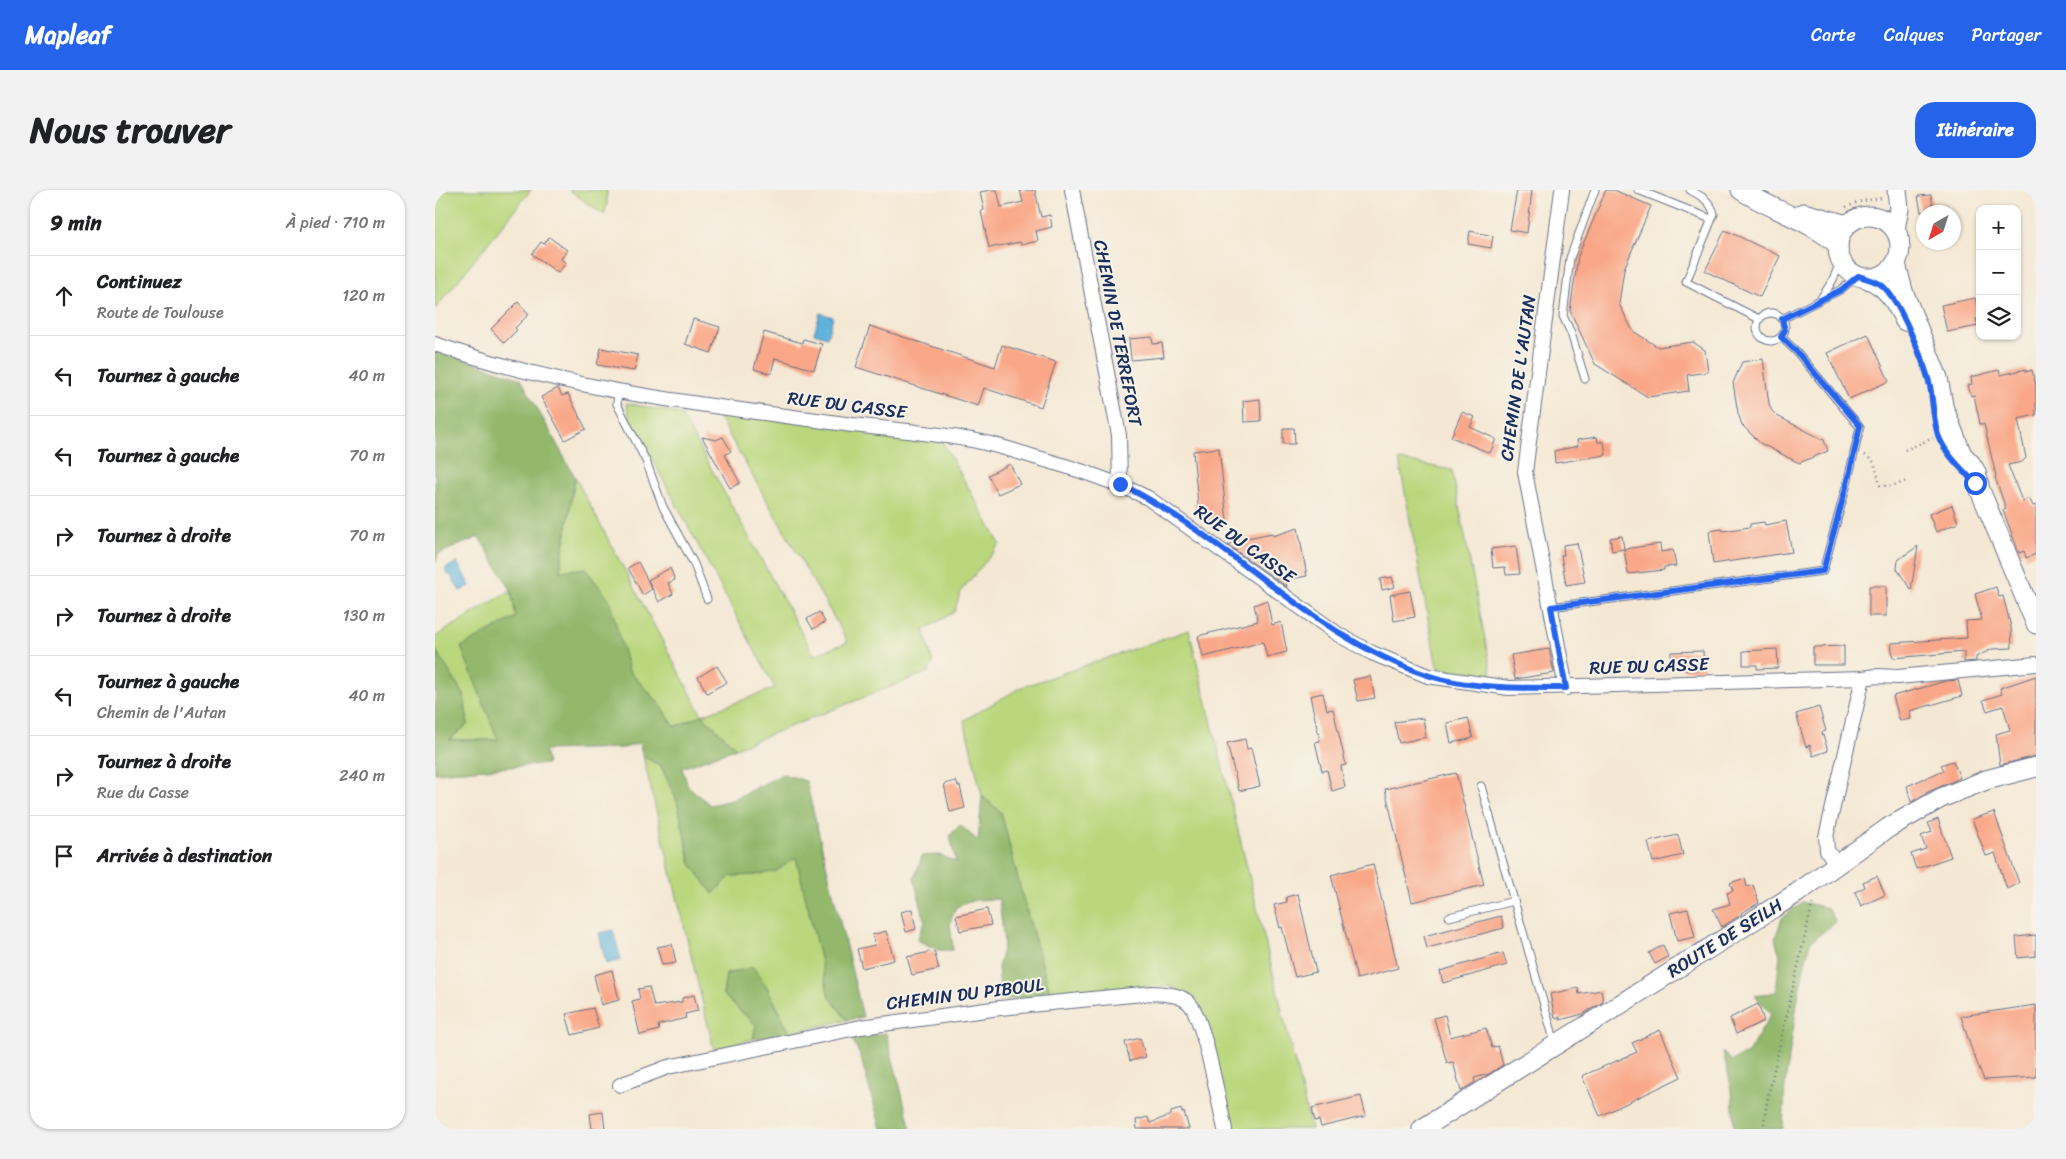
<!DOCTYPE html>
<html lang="fr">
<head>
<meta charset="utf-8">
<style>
	body { margin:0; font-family:Sriracha,sans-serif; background:#f2f2f2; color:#202124 }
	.controls { position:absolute; right:15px; top:15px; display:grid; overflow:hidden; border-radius:10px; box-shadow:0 1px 4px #0004 }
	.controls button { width:45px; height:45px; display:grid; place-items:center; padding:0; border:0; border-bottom:1px solid #e0e0e0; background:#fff; color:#202124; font:25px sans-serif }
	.compass { position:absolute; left:1481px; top:15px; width:45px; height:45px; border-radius:50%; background:#fff; box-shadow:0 1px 4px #0004; rotate:219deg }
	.stop { position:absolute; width:15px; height:15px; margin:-11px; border:4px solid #2563eb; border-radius:50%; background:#fff }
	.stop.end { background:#2563eb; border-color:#fff; box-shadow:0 1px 5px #0008 }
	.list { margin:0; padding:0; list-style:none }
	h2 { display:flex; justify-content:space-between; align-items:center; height:65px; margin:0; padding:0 20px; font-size:21px }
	h2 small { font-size:16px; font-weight:400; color:#757577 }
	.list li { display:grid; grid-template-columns:32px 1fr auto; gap:15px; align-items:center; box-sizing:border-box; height:80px; padding:0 20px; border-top:1px solid #e0e0e0 }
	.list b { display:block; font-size:19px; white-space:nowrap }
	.list p { margin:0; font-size:16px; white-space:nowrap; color:#757577 }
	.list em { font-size:16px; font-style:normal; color:#757577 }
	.icon { flex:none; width:28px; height:28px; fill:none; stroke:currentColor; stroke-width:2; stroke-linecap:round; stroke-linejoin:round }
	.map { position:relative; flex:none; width:1601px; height:939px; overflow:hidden; border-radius:20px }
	header { display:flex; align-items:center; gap:30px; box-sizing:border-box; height:70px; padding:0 25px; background:#2563eb; color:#fff }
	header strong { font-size:24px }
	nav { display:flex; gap:28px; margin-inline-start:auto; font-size:18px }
	.intro { display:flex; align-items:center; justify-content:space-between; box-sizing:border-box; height:120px; padding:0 30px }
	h1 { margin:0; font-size:35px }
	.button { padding:12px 22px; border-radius:20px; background:#2563eb; color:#fff; font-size:18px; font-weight:700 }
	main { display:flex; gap:30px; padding:0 30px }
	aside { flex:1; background:#fff; border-radius:20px; box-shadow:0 1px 4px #0004 }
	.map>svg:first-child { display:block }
	.green { fill:#bad77d; stroke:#6a836e }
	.forest { fill:#93b86c; stroke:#577465 }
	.water { fill:#5fb3db; stroke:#3d719c }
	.building { fill:#f9a788 }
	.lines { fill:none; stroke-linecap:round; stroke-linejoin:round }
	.lane-casing { stroke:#677087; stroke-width:9 }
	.street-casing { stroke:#677087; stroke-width:16 }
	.secondary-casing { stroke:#677087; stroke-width:21 }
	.path { stroke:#677087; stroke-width:2.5; stroke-dasharray:1 4; stroke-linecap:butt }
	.lane { stroke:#fff; stroke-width:7 }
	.street { stroke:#fff; stroke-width:14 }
	.secondary { stroke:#fff; stroke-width:19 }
	.route { stroke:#2563eb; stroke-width:6 }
	.labels { text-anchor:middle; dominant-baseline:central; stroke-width:4; stroke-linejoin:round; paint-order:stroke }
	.street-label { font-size:18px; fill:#1b2f5e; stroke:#f7f3e8 }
</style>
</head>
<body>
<header>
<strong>Mapleaf</strong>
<nav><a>Carte</a><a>Calques</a><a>Partager</a></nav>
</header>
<div class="intro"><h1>Nous trouver</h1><a class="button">Itinéraire</a></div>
<main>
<aside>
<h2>9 min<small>À pied · 710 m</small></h2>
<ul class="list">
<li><svg class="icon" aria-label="ahead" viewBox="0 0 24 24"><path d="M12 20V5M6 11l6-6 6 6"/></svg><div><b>Continuez</b><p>Route de Toulouse</p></div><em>120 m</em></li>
<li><svg class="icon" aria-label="left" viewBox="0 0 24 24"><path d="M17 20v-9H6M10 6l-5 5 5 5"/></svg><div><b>Tournez à gauche</b></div><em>40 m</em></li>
<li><svg class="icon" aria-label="left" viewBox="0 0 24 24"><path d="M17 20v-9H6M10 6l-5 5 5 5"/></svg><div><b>Tournez à gauche</b></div><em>70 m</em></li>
<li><svg class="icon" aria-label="right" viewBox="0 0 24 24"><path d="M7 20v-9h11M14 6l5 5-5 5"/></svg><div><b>Tournez à droite</b></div><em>70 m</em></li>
<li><svg class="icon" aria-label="right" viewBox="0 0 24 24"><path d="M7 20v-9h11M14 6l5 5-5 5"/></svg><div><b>Tournez à droite</b></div><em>130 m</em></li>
<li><svg class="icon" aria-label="left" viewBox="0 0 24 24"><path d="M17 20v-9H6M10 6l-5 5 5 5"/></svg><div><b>Tournez à gauche</b><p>Chemin de l'Autan</p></div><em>40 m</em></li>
<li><svg class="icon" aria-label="right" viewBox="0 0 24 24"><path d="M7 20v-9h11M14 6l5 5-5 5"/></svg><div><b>Tournez à droite</b><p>Rue du Casse</p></div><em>240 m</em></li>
<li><svg class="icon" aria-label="arrive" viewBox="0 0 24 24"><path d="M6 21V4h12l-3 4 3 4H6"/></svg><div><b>Arrivée à destination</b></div></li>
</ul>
</aside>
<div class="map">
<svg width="1601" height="939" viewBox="0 0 1601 939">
	<rect width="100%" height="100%" fill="#f7f3e8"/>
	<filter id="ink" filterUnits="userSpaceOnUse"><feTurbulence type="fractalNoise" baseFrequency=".02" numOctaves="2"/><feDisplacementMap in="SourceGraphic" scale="10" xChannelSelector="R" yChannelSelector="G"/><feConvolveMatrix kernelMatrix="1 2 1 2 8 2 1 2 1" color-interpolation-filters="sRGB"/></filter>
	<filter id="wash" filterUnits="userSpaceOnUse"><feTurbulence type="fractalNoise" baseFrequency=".0096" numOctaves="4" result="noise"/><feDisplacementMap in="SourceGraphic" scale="20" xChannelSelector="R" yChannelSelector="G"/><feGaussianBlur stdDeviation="1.12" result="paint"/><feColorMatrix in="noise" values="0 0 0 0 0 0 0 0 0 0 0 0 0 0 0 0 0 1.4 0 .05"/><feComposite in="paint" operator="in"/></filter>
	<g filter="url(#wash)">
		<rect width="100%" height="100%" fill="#f4e8d4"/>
		<g class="green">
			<polygon points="0,0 96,0 0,119"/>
			<polygon points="134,0 172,0 172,15 169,25"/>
			<polygon points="191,213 246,224 379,465 413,452 282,224 382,233 508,253 565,354 526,401 519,422 489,440 498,473 493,482 301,558 267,525 240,537 222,511 194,481 173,409 125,381 140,287 267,525 340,498 195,228"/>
			<polygon points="964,270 1017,280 1057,485 1037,487 1002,477"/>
			<polygon points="76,400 81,427 49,511 64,550 14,550 33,534 29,505 0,459 0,447"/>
			<polygon points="754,440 876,939 795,939 767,820 753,804 734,796 615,802 587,705 566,622 547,606 529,530 587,497"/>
			<polygon points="208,566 226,576 242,611 256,674 278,703 296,686 321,685 361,667 394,806 412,830 355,843 332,797 318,777 291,784 288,805 321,835 318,849 279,860"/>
		</g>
		<g class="forest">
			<polygon points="0,159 86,189 140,287 125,381 150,378 174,409 194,481 222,511 240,537 267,525 301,558 247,578 253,596 275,615 297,610 348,584 371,591 428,827 412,830 394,806 361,667 342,681 321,685 296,686 278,704 256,674 242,611 226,576 208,566 204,553 189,558 109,560 112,574 0,583 0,459 29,505 33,534 14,550 63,550 26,457 81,427 76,400 44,347 3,364 0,374"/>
			<polygon points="547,606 566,622 587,705 615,802 596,807 566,810 563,778 569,753 564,709 540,710 521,717 515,733 518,760 503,760 482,750 490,731 479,689 487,666 504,665 521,672 515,645 525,635 543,651"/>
			<polygon points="1367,712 1393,718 1401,732 1375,752 1364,801 1350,894 1348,939 1299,939 1297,900 1288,862 1297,871 1313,863 1336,824 1320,806 1341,802 1345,765 1340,749 1347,728"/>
			<polygon points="318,777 332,797 355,843 318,849 321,835 288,805 291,784"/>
			<polygon points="451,843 476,939 446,939 425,865 417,849"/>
		</g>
		<g class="water">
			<polygon points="385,123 398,127 392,147 379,143"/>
			<polygon points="22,372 35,396 25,401 15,384 13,385 10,379"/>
			<polygon points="178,740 186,770 171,774 164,743"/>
		</g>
		<g id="blocks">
			<g class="building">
				<polygon points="555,0 562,0 566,17 588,12 585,0 600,0 606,27 615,25 617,37 601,41 603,51 586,55 585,52 554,58 546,21 549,20 545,2"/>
				<polygon points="1082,0 1097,0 1092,43 1075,40"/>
				<polygon points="1171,0 1179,0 1216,16 1189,79 1184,114 1198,141 1223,157 1258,152 1270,160 1273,182 1252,185 1254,201 1213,207 1160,174 1135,121 1143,66"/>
				<polygon points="1496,5 1499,22 1486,22 1483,6"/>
				<polygon points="1290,40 1345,66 1325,107 1270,81"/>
				<polygon points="1035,41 1058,46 1056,58 1033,54"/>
				<polygon points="114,47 132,60 126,69 131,73 123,83 97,64 106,52 109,54"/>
				<polygon points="1540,108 1542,115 1545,115 1545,128 1541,129 1543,136 1512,142 1506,115"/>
				<polygon points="83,112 94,124 80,138 82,140 69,153 56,139"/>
				<polygon points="258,129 285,137 276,163 250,154"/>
				<polygon points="435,136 560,177 567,155 621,172 606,217 549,198 543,216 421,177"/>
				<polygon points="329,142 367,153 368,149 387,154 379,180 340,168 336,184 319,179"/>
				<polygon points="1433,144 1454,191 1414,209 1392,163"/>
				<polygon points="717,147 718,154 727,153 729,167 696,170 694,149"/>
				<polygon points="166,158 203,165 199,181 162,175"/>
				<polygon points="1328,169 1334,214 1337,221 1342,226 1389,250 1393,261 1364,273 1325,253 1307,235 1303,223 1298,193 1307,172"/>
				<polygon points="1591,179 1591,182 1597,180 1601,196 1601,225 1583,229 1591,268 1587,272 1573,275 1587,311 1594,308 1598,316 1601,315 1601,364 1591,368 1589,361 1584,363 1568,320 1571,319 1560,287 1561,286 1549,234 1545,234 1539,205 1536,206 1533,195 1537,194 1536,187 1564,180 1566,185"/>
				<polygon points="123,198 127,206 133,204 151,239 130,250 106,207"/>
				<polygon points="825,209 826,231 809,232 808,211"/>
				<polygon points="1027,222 1040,227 1035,237 1061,249 1055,263 1016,247"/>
				<polygon points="848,238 859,238 860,254 848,254"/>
				<polygon points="267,247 281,250 288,247 296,261 290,265 305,293 295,298"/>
				<polygon points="1162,247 1163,252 1169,252 1171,265 1120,273 1119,261 1143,256 1142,250"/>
				<polygon points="784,258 792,331 776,333 775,324 764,325 758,261"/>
				<polygon points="575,274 585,294 563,304 553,285"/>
				<polygon points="1517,315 1523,333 1501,342 1494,324"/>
				<polygon points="1351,331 1357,362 1278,374 1274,341 1287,339 1288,341 1315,337 1315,334 1329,332 1330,335"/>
				<polygon points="863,338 872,386 850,390 852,397 793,355 803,350 837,343 838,346"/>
				<polygon points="1187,346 1189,359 1177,361 1175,348"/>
				<polygon points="1142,353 1150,392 1131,395 1126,365 1129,365 1128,355"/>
				<polygon points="1225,354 1226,362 1238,360 1241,376 1229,377 1229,380 1193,384 1189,359"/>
				<polygon points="1081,356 1085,384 1071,385 1070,377 1058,378 1056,359"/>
				<polygon points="1483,356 1476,400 1462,379 1463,370"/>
				<polygon points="203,372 217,399 208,405 193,378"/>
				<polygon points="235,378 240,390 233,393 238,404 224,412 213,390"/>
				<polygon points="957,387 960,397 947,400 945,389"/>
				<rect x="1434" y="396" width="17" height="30"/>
				<polygon points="1561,397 1564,407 1568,406 1576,437 1577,458 1557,459 1541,467 1541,471 1529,472 1529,462 1458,468 1456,453 1532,448 1531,431 1547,430 1540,404"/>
				<polygon points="975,401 980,427 959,431 955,405"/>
				<polygon points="832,410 837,435 846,432 852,462 832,467 828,452 768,467 763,446 823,431 819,415"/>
				<polygon points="384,422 390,432 378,439 372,429"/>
				<polygon points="1409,456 1409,475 1378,475 1378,457"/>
				<polygon points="1114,459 1119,483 1080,489 1076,465"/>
				<polygon points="1342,459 1343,478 1322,479 1322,475 1308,475 1308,461"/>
				<polygon points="1268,461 1269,480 1249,480 1248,475 1236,476 1236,462"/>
				<polygon points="282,476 292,492 272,503 263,487"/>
				<polygon points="935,486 940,508 923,511 918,490"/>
				<polygon points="1601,486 1601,566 1565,575 1561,544 1575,540 1568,516 1552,521 1548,510 1567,504 1565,498"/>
				<polygon points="1523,490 1527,506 1475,521 1476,529 1465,531 1458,506 1511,491"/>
				<polygon points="888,503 892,520 898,519 911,575 906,576 910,597 897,601 892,580 887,581 880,552 885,551 875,506"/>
				<polygon points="1384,517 1391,541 1387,542 1393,561 1378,566 1375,555 1371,557 1361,524"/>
				<polygon points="988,528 991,547 964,553 959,532"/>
				<polygon points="1033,528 1038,548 1016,553 1012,533"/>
				<polygon points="810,549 812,559 816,558 825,596 804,601 792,553"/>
				<polygon points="1518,571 1525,588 1493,602 1476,612 1472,596 1509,580 1506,575"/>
				<polygon points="1021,583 1049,695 977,712 950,599"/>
				<polygon points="521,591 523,596 525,596 530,618 515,622 509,594"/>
				<polygon points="1559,622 1584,693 1572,699 1560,663 1551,666 1537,629"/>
				<polygon points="1503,629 1516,667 1481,679 1476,664 1491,659 1486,646 1497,642 1493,633"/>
				<polygon points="1243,645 1248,665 1218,672 1213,652"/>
				<polygon points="938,674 963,778 922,789 896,685"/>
				<polygon points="1442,686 1450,705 1426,716 1420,702 1430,697 1428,692"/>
				<polygon points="1310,688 1312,697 1318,695 1324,713 1306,723 1307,724 1287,737 1278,719 1295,714 1292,703 1298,701 1295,693"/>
				<polygon points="863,704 881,782 860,787 847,737 845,738 839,715 852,712 851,707"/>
				<polygon points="477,719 481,739 471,742 466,722"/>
				<polygon points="552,719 556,735 525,741 521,726"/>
				<polygon points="1253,719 1260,747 1242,751 1235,723"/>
				<polygon points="1066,726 1069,738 992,758 989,746"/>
				<polygon points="451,741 459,770 427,778 422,759 440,755 437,745"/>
				<polygon points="1601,745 1601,766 1583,768 1581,747"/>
				<polygon points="237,754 241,773 227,775 222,757"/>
				<polygon points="1228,755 1233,767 1220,774 1214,763"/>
				<polygon points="499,761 504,779 477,785 472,767"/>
				<polygon points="1068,763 1072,775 1008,793 1005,781"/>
				<polygon points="177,780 184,810 166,815 159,785"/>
				<polygon points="214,797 219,816 247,812 247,808 259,805 263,821 250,824 251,828 223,835 224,840 205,845 197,811 205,809 203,799"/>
				<polygon points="1143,798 1144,804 1166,800 1168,812 1148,824 1125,830 1125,827 1120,828 1115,804"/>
				<polygon points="1323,814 1329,831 1301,844 1295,828"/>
				<polygon points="1601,815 1601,887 1549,890 1535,855 1526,826"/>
				<polygon points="158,818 164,838 137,845 131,824"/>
				<polygon points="1010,825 1015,847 1051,838 1057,858 1063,856 1068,875 1054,884 1039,888 1040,892 1026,901 1018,872 1012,873 999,828"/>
				<polygon points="1225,840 1246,887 1165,926 1147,886 1202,862 1197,853"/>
				<polygon points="705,848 711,867 695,871 690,852"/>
				<polygon points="926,906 931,926 886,937 884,930 880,931 877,918"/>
				<polygon points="746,919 747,923 749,922 754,939 702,939 701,930 713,927 715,933 736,925 736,922"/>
				<polygon points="168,922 170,939 157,939 155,924"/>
			</g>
		</g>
	</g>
	<g filter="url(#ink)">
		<use href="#blocks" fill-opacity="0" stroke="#677087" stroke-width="1"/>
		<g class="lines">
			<defs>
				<g id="lane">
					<polyline points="1203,0 1276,29"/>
					<path d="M 1255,0 C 1266,6 1276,11 1279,24 L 1251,92 L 1324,129"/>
					<path d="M 1386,108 C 1396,94 1402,85 1405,68"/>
					<circle cx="1336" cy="137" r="14"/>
					<polyline points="1347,129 1405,100 1423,86"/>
					<polyline points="1150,189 1136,143 1128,126 1135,68 1160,0"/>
					<polyline points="183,201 182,214 211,271 228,317 259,374 272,409"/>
					<polyline points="1516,220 1532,261"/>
					<polyline points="1116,417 1388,381 1413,290 1425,237 1361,161 1346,147"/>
					<polyline points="1046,596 1120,853"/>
					<polyline points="1014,727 1079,711"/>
				</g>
				<g id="street">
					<polyline points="637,0 684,245 685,294"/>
					<polyline points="1127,0 1090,282 1131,498"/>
					<path d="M 0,154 C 132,201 272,215 410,234 C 450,239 491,242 530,249 C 553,252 574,259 596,266 C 636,277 675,289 713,308 L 904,445 L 937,463 L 993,486 L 1074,498 L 1428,488 L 1442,486 L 1463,487 L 1601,474"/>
					<polyline points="1402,676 1392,660 1391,647 1428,488"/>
					<path d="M 185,895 L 233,877 L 426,837 L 565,818 L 718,803 C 730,804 745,804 754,813 C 769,827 784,915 790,939"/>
				</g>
				<g id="secondary">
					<path d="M 1306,0 C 1337,20 1375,30 1403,55"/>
					<polyline points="1368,23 1412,35"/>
					<circle cx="1434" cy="57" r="31"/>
					<polyline points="1460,39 1464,19 1462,0"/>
					<polyline points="1461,74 1468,101 1503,188 1513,242 1521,258 1536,274 1541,282 1545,300 1601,434"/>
					<path d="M 1433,89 C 1453,97 1461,113 1470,131"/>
					<polyline points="987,939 1362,703 1453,638 1506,608 1551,590 1601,577"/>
				</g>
			</defs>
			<use href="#lane" class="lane-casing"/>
			<use href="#street" class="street-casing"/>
			<use href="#secondary" class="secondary-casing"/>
			<g class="path">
				<polyline points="1411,17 1427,11 1447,8"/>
				<polyline points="1470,260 1498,248"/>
				<path d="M 1430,265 L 1439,272 L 1445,295 C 1453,298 1463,294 1472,291"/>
				<polyline points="1328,939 1333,906 1378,711"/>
			</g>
			<use href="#lane" class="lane"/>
			<use href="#street" class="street"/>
			<use href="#secondary" class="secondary"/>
		</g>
	</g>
	<g class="lines" filter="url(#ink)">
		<path class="route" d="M 685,294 C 794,347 875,446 992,485 C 1033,499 1088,498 1131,498 L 1116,417 L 1388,381 L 1413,290 L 1425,236 L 1361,161 L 1346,147 L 1350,140 L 1347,129 L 1406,100 L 1423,86 C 1430,88 1438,90 1445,94 C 1463,105 1490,174 1495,196 C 1498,212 1498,229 1503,245 C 1510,264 1527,279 1540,293"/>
	</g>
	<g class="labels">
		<g class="street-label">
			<text transform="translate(683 143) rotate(79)">CHEMIN DE TERREFORT</text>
			<text transform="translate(1083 188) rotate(-82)">CHEMIN DE L'AUTAN</text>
			<text transform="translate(412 215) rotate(7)">RUE DU CASSE</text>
			<text transform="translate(810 354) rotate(36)">RUE DU CASSE</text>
			<text transform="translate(1214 476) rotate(-2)">RUE DU CASSE</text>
			<text transform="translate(1290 748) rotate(-32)">ROUTE DE SEILH</text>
			<text transform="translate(530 804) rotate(-7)">CHEMIN DU PIBOUL</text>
		</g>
	</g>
</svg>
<div class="controls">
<button>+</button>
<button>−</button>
<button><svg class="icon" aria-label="layers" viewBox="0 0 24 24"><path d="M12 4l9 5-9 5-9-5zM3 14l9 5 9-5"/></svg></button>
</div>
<svg class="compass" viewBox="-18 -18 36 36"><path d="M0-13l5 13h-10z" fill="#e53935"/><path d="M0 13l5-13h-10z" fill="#757577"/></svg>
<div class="stop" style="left:1540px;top:293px"></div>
<div class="stop end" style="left:685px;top:294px"></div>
</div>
</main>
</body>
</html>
